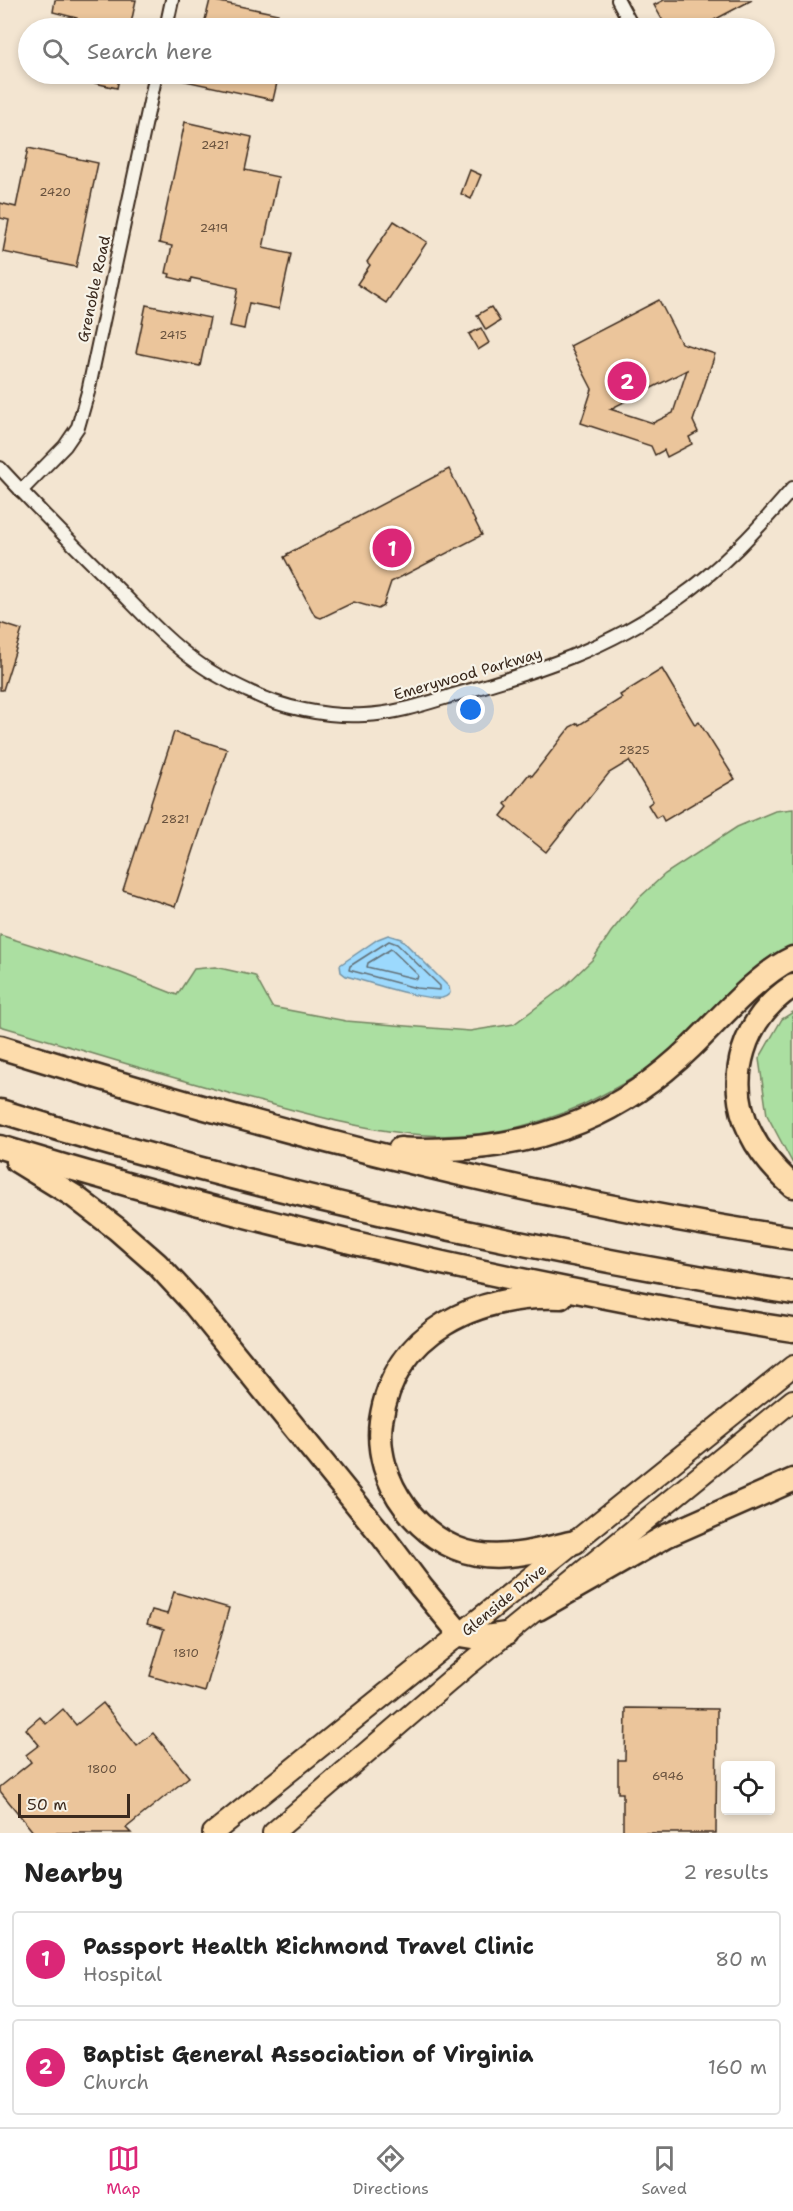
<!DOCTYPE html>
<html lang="en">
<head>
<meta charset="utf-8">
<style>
	body { margin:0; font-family:"Shantell Sans",sans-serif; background:#f2f2f2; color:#222 }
	.controls { position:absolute; right:18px; bottom:18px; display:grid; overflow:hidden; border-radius:6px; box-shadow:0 3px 9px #0003 }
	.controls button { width:54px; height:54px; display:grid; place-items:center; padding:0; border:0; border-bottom:2px solid #e0e0e0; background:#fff; color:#222; font:30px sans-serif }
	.scale { position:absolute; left:18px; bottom:15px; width:112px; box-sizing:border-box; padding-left:6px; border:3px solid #3b2a1e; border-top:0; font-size:16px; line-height:21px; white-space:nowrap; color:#3b2a1e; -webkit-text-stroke:4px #f7f3e8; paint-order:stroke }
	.you { position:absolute; left:471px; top:710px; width:21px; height:21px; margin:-15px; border:4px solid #fff; border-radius:50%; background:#1a73e8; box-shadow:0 0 0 9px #1a73e833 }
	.badge { display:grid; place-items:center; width:39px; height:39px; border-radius:50%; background:#db2777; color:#fff; font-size:20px; font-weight:700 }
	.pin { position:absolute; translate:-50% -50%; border:3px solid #fff; box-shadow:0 2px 6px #0006 }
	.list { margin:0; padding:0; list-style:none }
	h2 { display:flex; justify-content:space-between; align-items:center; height:78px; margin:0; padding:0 24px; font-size:26px }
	h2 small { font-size:20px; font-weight:400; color:#767676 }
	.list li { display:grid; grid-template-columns:39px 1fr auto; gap:18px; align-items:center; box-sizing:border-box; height:96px; margin:0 12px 12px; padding:0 12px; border:2px solid #e0e0e0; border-radius:6px }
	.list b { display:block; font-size:22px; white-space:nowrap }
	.list p { margin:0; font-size:20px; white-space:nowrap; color:#767676 }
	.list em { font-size:20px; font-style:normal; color:#767676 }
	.icon { flex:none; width:33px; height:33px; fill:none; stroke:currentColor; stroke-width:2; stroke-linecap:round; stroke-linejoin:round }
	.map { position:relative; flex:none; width:793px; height:1833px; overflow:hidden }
	.search { position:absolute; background:#fff; box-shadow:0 3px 9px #0003; left:18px; right:18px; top:18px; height:66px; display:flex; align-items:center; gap:15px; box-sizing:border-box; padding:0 21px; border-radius:33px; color:#767676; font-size:22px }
	.sheet { height:294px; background:#fff }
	nav { display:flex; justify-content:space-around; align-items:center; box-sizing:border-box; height:84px; border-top:2px solid #e0e0e0; background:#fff; font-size:16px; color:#767676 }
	nav a { display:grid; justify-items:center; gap:3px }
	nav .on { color:#db2777 }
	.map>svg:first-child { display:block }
	.green { fill:#abdfa1; stroke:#738460; stroke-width:1.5 }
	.water { fill:#9cd9fd; stroke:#7593a4; stroke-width:1.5 }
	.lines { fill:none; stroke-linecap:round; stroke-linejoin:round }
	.shore { stroke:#627077; stroke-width:1.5 }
	.building { fill:#ebc59b; stroke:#3b2a1e; stroke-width:1.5; fill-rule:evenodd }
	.street-casing { stroke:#3b2a1e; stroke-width:16 }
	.primary-casing { stroke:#3b2a1e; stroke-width:24 }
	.highway-casing { stroke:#3b2a1e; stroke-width:27 }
	.street { stroke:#f7f3e8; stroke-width:12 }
	.primary { stroke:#fddcac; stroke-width:20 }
	.highway { stroke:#fddcac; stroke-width:22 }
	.labels { text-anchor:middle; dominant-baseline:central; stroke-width:4.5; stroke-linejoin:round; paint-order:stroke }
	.number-label { font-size:12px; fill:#67513d }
	.street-label { font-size:15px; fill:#3b2a1e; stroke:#f7f3e8 }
</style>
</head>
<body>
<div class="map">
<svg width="793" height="1833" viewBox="0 0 793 1833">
	<rect width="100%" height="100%" fill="#f3e5d1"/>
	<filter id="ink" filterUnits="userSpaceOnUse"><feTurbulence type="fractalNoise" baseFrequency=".0167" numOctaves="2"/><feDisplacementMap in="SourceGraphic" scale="12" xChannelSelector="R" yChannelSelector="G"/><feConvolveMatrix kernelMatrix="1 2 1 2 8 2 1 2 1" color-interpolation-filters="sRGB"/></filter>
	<g filter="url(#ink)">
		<g class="green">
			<path d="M 793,809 L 793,949 C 741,965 708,1018 669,1052 C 649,1069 627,1082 604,1094 C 550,1124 487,1139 425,1135 C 372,1132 321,1117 270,1104 C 179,1081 90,1052 0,1026 L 0,935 L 121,973 L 177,995 L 194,969 L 215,967 L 255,976 L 272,1007 L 346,1021 L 431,1028 L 470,1031 L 514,1024 L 565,986 L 593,959 L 611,932 L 639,898 L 665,874 L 737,827 L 775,811 Z"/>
			<polygon points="793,1012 793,1164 767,1115 759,1059 782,1019"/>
		</g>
		<path class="water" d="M 388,935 L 401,939 L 449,987 L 450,993 C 447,996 447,997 442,998 C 421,1000 369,982 346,976 L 341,972 L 340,965 L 378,939 Z"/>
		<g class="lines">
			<g class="shore">
				<polygon points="389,941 397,944 440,986 440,990 416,988 349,970 350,966"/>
				<polygon points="391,949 418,975 417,979 367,967 368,963"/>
			</g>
		</g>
		<g class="building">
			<polygon points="55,0 136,0 130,28 75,28 77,18 53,12"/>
			<polygon points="210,0 278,14 275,28 203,28"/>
			<polygon points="664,0 752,0 699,28 667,28 654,5"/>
			<polygon points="78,74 120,74 117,88 77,79"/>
			<polygon points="176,74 279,74 273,100 176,79"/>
			<polygon points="185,122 252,137 245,170 278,177 263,248 291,254 279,309 249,303 244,329 230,326 238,288 191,278 190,282 169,277 170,274 166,273 172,246 159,243"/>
			<polygon points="28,148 98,163 76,267 3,252 9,220 0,218 0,203 16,207"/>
			<polygon points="470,170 481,175 471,199 461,194"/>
			<polygon points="394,221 427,242 386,303 357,284 370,265 367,262"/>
			<path d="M 659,300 L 681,343 L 715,354 L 693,421 L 698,432 L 689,437 L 692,444 L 667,457 L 664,450 L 655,455 L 651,446 L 581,423 L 592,389 L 570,346 ZM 687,370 L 673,413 L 653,423 L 610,409 Z"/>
			<polygon points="146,305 210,318 200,366 136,353"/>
			<polygon points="491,307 500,321 486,330 477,315"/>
			<polygon points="481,328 489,343 478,350 469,334"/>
			<polygon points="449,469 482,535 391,582 383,606 378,609 354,602 321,618 315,616 284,557 288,555 287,554"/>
			<polygon points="0,623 22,630 3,690 0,690"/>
			<polygon points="662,669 695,725 699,722 735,779 664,821 661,815 656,818 648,805 653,801 629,761 609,773 546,852 501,816 508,807 505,804 529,774 532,776 570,727 578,723 579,725 622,698 620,695"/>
			<polygon points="174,732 227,749 175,907 123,890"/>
			<polygon points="174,1592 229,1608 205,1692 150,1676 164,1629 147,1624 152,1610 167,1614"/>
			<polygon points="103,1703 137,1746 153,1733 189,1777 126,1828 131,1833 34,1833 0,1791 0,1787 31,1762 26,1755 39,1745 26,1729 40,1717 46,1724 63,1709 76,1725"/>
			<polygon points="626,1708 717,1709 716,1833 623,1833 623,1793 618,1793 618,1760 625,1760"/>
		</g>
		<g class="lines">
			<defs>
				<g id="street">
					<polyline points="618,0 633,28"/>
					<polyline points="166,28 172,0"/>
					<path d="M 0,468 C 38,509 77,549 117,588 C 143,614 168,642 198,663 C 213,674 231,683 248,691 C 282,708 326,717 364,715 C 396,714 427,703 457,694 C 538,671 607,649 676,600 C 721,569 758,529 793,488"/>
					<polyline points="21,491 65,446 78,427 88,392 156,74"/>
				</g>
				<g id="primary">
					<polyline points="213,1833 793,1366"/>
					<polyline points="273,1833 467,1666 793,1400"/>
				</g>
				<g id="highway">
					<path d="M 793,986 C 744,1017 724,1079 750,1132 C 760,1153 776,1171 793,1186"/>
					<path d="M 0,1047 C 260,1128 524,1198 793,1238"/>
					<path d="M 0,1111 C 259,1192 525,1250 793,1293"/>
					<path d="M 0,1147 C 186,1204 375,1251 566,1289 C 641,1304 717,1319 793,1330"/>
					<path d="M 400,1149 C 417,1151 433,1150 450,1149 C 545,1145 622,1114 691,1047 C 719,1020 758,974 793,958"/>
					<polyline points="17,1161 74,1196 117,1229 157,1264 194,1304 384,1538 421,1587 461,1635 479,1638 506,1634"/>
					<path d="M 561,1297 C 478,1294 394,1330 381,1421 C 377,1452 387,1483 405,1507 C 422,1530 447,1549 476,1554 C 509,1560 543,1549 575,1542"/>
					<polyline points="538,1609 666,1536 793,1480"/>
				</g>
			</defs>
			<use href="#street" class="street-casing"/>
			<use href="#primary" class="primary-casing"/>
			<use href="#highway" class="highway-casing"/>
			<use href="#street" class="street"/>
			<use href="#primary" class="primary"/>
			<use href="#highway" class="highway"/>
		</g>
	</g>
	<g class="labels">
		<g class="number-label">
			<text x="215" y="145">2421</text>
			<text x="55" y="192">2420</text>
			<text x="214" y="228">2419</text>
			<text x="173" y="335">2415</text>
			<text x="634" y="750">2825</text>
			<text x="175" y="819">2821</text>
			<text x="186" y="1653">1810</text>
			<text x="102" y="1769">1800</text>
			<text x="668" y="1776">6946</text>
		</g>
		<g class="street-label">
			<text transform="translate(94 289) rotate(-78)">Grenoble Road</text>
			<text transform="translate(468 674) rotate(-16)">Emerywood Parkway</text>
			<text transform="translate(504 1600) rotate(-39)">Glenside Drive</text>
		</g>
	</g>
</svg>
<div class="controls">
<button><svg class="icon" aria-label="locate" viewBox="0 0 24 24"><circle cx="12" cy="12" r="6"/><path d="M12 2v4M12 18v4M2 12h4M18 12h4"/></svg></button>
</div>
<div class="scale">50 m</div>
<div class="you"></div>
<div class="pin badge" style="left:392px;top:548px">1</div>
<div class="pin badge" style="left:627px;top:381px">2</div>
<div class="search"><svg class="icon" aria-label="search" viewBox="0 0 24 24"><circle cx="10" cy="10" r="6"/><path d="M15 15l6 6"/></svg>Search here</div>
</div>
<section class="sheet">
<h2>Nearby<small>2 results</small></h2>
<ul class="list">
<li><span class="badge">1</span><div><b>Passport Health Richmond Travel Clinic</b><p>Hospital</p></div><em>80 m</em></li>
<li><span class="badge">2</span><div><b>Baptist General Association of Virginia</b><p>Church</p></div><em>160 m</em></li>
</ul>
</section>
<nav>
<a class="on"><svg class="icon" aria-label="map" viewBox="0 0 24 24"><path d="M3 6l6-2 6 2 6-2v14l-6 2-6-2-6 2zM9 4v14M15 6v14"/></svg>Map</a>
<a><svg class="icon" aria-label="directions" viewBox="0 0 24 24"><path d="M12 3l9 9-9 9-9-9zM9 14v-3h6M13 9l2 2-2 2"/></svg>Directions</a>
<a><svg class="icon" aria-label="saved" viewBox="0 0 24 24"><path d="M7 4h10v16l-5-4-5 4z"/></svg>Saved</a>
</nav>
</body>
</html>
